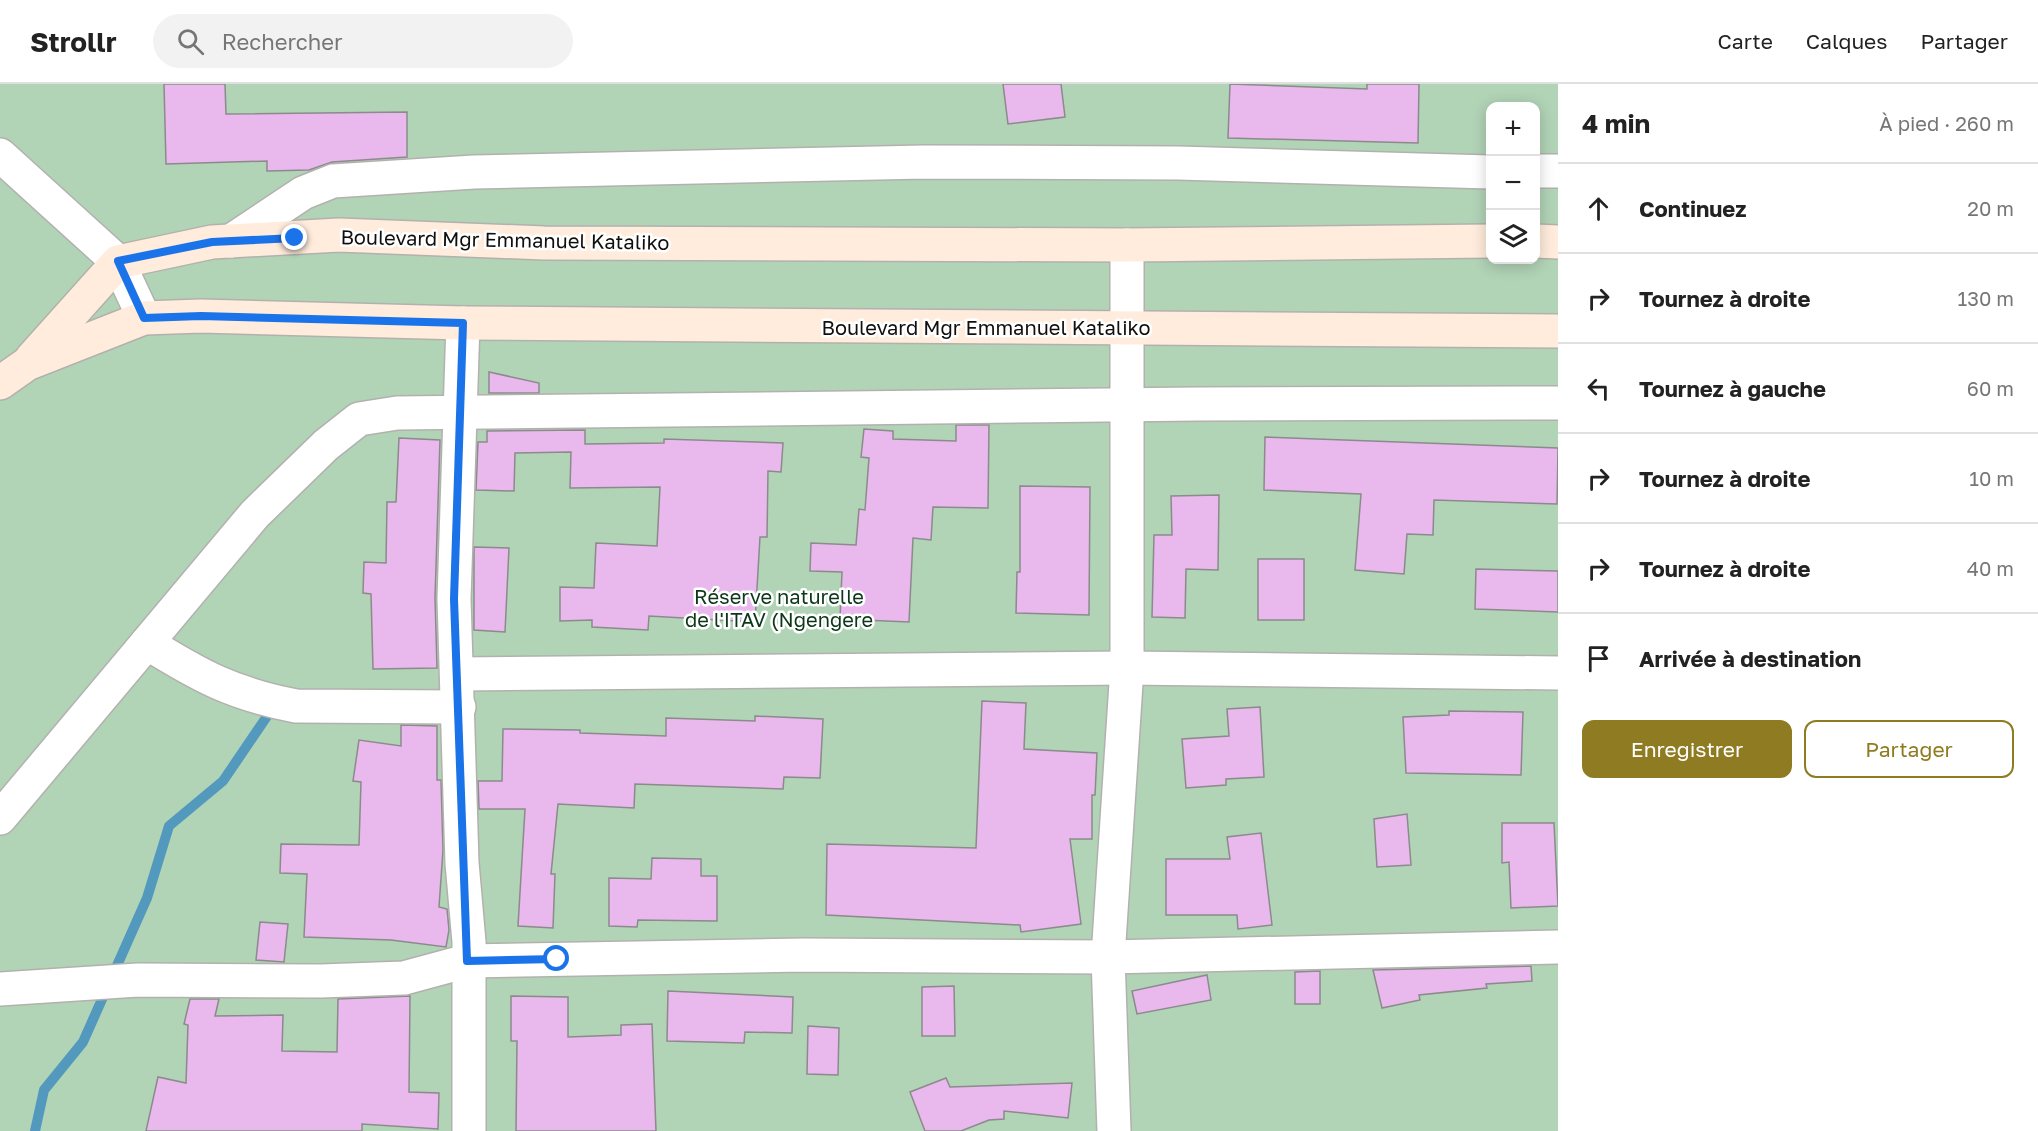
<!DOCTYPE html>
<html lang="fr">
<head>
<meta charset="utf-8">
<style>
	body { margin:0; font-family:"Golos Text",sans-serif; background:#f2f2f2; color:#222 }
	.controls { position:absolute; right:18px; top:18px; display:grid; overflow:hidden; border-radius:12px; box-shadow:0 3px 15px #0003 }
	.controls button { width:54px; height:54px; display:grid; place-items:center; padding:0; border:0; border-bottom:2px solid #e0e0e0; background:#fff; color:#222; font:30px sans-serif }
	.stop { position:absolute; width:18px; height:18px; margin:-14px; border:4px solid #1a73e8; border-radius:50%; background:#fff }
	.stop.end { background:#1a73e8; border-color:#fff; box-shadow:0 2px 6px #0008 }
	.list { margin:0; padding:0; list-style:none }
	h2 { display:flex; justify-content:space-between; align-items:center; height:78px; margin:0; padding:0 24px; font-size:26px }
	h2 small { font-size:20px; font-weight:400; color:#767676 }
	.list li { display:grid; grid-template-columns:39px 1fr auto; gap:18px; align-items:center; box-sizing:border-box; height:90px; padding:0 24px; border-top:2px solid #e0e0e0 }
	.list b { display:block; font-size:22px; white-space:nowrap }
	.list em { font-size:20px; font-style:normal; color:#767676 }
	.actions { display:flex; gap:12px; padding:18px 24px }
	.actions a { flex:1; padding:14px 0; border:2px solid #8f7c22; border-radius:12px; text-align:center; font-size:21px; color:#8f7c22 }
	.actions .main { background:#8f7c22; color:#fff }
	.icon { flex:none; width:33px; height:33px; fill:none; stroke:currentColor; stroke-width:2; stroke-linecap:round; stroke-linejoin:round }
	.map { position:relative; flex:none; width:1558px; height:1047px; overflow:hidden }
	header { display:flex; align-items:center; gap:36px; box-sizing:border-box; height:84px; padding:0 30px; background:#fff; border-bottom:2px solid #e0e0e0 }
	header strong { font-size:28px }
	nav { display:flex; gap:33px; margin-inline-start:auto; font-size:21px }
	.search { width:420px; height:54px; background:#f2f2f2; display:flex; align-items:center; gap:15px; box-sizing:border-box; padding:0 21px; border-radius:33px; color:#767676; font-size:22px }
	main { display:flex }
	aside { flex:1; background:#fff }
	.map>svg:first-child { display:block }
	.green { fill:#b1d3b6; fill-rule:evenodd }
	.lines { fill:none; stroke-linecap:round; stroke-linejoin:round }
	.stream { stroke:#5299bd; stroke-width:10 }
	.building { fill:#e9b8ed; stroke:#8c8a8d; stroke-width:1.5 }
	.street-casing { stroke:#b3b1ae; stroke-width:36 }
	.secondary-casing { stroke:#b3b1ae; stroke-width:36 }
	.street { stroke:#fff; stroke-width:33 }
	.secondary { stroke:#ffecdc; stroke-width:33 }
	.route { stroke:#1a73e8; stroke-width:8 }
	.labels { text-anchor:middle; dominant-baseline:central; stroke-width:5; stroke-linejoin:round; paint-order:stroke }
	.street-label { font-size:20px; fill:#100f0e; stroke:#fff }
	.park-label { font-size:20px; fill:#0c3718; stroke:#fff }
</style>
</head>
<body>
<header>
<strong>Strollr</strong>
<div class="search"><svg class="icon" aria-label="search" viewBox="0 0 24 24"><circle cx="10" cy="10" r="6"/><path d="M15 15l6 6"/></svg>Rechercher</div>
<nav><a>Carte</a><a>Calques</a><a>Partager</a></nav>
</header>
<main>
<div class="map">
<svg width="1558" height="1047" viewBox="0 0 1558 1047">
	<rect width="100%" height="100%" fill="#eae7e5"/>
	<path class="green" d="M 0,0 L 1558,0 L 1558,1047 L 0,1047 ZM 1490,22 L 1536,22 L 1536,176 L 1490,176 Z"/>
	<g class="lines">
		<polyline class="stream" points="35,1047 44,1006 83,958 147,814 169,742 223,697 274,622"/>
	</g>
	<g class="building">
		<polygon points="164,0 225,0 226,30 407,28 407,73 332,78 309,86 267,87 267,77 166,80"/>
		<polygon points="1003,0 1061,0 1065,33 1008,40"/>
		<polygon points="1230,0 1367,5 1367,0 1419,0 1418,59 1228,54"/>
		<polygon points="489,288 539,299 539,309 489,309"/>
		<polygon points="956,341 989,341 988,424 933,423 931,456 913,454 909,538 840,535 842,488 810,487 811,459 856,461 859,425 865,426 869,374 861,373 864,345 893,347 893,355 956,357"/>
		<polygon points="585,346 585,360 664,359 664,355 783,359 781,388 768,387 767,453 760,453 755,538 649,532 648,546 592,543 592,536 560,537 560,503 594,504 596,459 657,462 660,403 570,404 571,368 515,369 514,407 476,406 478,358 487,358 487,347"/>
		<polygon points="1265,353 1558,364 1557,420 1434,416 1433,451 1407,450 1404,490 1355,486 1361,410 1264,406"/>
		<polygon points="399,354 440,356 435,514 437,584 373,585 371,510 363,509 364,478 386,479 387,418 396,418"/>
		<polygon points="1020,402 1090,403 1089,531 1016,529 1017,488 1020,488"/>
		<polygon points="1219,411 1218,486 1186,485 1185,534 1152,533 1154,451 1172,451 1171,412"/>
		<polygon points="474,463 509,464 505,548 474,546"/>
		<rect x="1258" y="475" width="46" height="61"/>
		<polygon points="1476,485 1558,487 1558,528 1475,525"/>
		<polygon points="982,617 1026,619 1024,665 1097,669 1095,711 1092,711 1092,755 1070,755 1081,840 1021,848 1020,841 826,831 827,760 976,764"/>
		<polygon points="1260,623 1264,693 1226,695 1226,701 1186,704 1182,655 1229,652 1227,625"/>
		<polygon points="1449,627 1523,628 1521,691 1406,689 1403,633 1449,631"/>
		<polygon points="755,632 823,635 820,694 784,693 783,705 635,700 634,724 558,720 551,790 555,790 553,844 518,842 525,725 479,725 478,697 502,697 503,645 580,646 580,649 666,652 666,634 755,637"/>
		<polygon points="401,641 437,642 437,696 441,696 443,766 439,823 447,825 449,846 446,863 391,856 304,853 307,790 280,789 281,760 359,761 361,698 353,697 359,656 401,662"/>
		<polygon points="1407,730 1411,781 1377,783 1374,735"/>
		<polygon points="1502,739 1554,739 1558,822 1511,824 1509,778 1502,779"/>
		<polygon points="1261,749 1272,841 1238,845 1237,831 1166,831 1166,775 1230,775 1227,753"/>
		<polygon points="652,774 701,775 701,792 717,792 717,837 638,836 637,843 609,842 609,794 651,795"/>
		<polygon points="260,838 288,840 284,878 256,876"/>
		<polygon points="1531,882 1532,897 1486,900 1487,904 1419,911 1420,916 1382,924 1373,886"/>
		<polygon points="1320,887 1320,920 1295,920 1295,888"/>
		<polygon points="1207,891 1211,916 1137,930 1132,907"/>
		<polygon points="954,902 955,952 922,952 922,903"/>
		<polygon points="668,907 793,913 792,949 745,948 744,959 667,957"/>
		<polygon points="410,912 409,1008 439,1009 438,1045 362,1040 362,1047 146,1047 158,993 186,999 188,941 184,940 190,915 219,915 215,932 283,931 282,967 337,968 338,915"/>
		<polygon points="511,912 568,913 568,953 621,951 621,941 652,940 656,1047 516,1047 517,957 511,957"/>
		<polygon points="808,942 839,944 838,991 807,990"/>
		<polygon points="946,994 950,1003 1072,999 1068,1034 1004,1027 1004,1035 989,1036 961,1047 925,1047 910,1008"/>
	</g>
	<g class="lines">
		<defs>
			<g id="street">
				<polyline points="0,71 118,178 144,234"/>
				<polyline points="1536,87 1558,87"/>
				<polyline points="231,157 303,109 333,97 474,88 924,78 1178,79 1490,88"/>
				<polyline points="463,239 454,515 462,779 469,858 469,1047"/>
				<path d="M 147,559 C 200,592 233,610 296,622 L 459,623"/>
				<polyline points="458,590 1127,584 1558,589"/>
				<polyline points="0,734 255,430 326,361 359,335 397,329 1199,320 1558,319"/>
				<polyline points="0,905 138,896 321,897 404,894 467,877 804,871 1108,873 1558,863"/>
				<polyline points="1114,1047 1108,873 1127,584 1127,161"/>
			</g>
			<g id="secondary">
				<polyline points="1536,157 1558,158"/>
				<polyline points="32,274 118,178 212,158 339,151 544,159 1127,161 1490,157"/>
				<polyline points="0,299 27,280 144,234 201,232 463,239 1558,247"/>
			</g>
		</defs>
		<use href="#street" class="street-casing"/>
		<use href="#secondary" class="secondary-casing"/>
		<use href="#street" class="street"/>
		<use href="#secondary" class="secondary"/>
	</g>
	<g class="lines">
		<polyline class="route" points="295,154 212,158 118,177 144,234 201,232 463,239 454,515 467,877 557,875"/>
	</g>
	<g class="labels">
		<g class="street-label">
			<text transform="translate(505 155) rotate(1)">Boulevard Mgr Emmanuel Kataliko</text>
			<text x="986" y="243">Boulevard Mgr Emmanuel Kataliko</text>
		</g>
		<g class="park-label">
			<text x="779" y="512">Réserve naturelle<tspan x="779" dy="23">de l'ITAV (Ngengere</tspan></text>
		</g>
	</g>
</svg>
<div class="controls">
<button>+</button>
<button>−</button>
<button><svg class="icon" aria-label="layers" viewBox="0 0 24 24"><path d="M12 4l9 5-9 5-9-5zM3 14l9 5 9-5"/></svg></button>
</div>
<div class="stop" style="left:557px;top:875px"></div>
<div class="stop end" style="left:295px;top:154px"></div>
</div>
<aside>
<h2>4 min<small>À pied · 260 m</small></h2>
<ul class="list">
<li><svg class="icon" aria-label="ahead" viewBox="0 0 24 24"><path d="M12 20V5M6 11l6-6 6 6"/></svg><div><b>Continuez</b></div><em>20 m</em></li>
<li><svg class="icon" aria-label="right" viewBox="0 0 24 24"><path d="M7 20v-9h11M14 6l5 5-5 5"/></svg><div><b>Tournez à droite</b></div><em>130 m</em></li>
<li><svg class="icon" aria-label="left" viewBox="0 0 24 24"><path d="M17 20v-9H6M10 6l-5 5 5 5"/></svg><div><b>Tournez à gauche</b></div><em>60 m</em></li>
<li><svg class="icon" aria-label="right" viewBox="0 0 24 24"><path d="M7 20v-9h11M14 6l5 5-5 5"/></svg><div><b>Tournez à droite</b></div><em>10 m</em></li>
<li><svg class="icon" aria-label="right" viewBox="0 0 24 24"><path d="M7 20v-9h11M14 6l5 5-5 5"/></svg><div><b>Tournez à droite</b></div><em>40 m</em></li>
<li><svg class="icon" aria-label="arrive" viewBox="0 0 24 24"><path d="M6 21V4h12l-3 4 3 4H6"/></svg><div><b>Arrivée à destination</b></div></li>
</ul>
<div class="actions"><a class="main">Enregistrer</a><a>Partager</a></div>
</aside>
</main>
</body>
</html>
